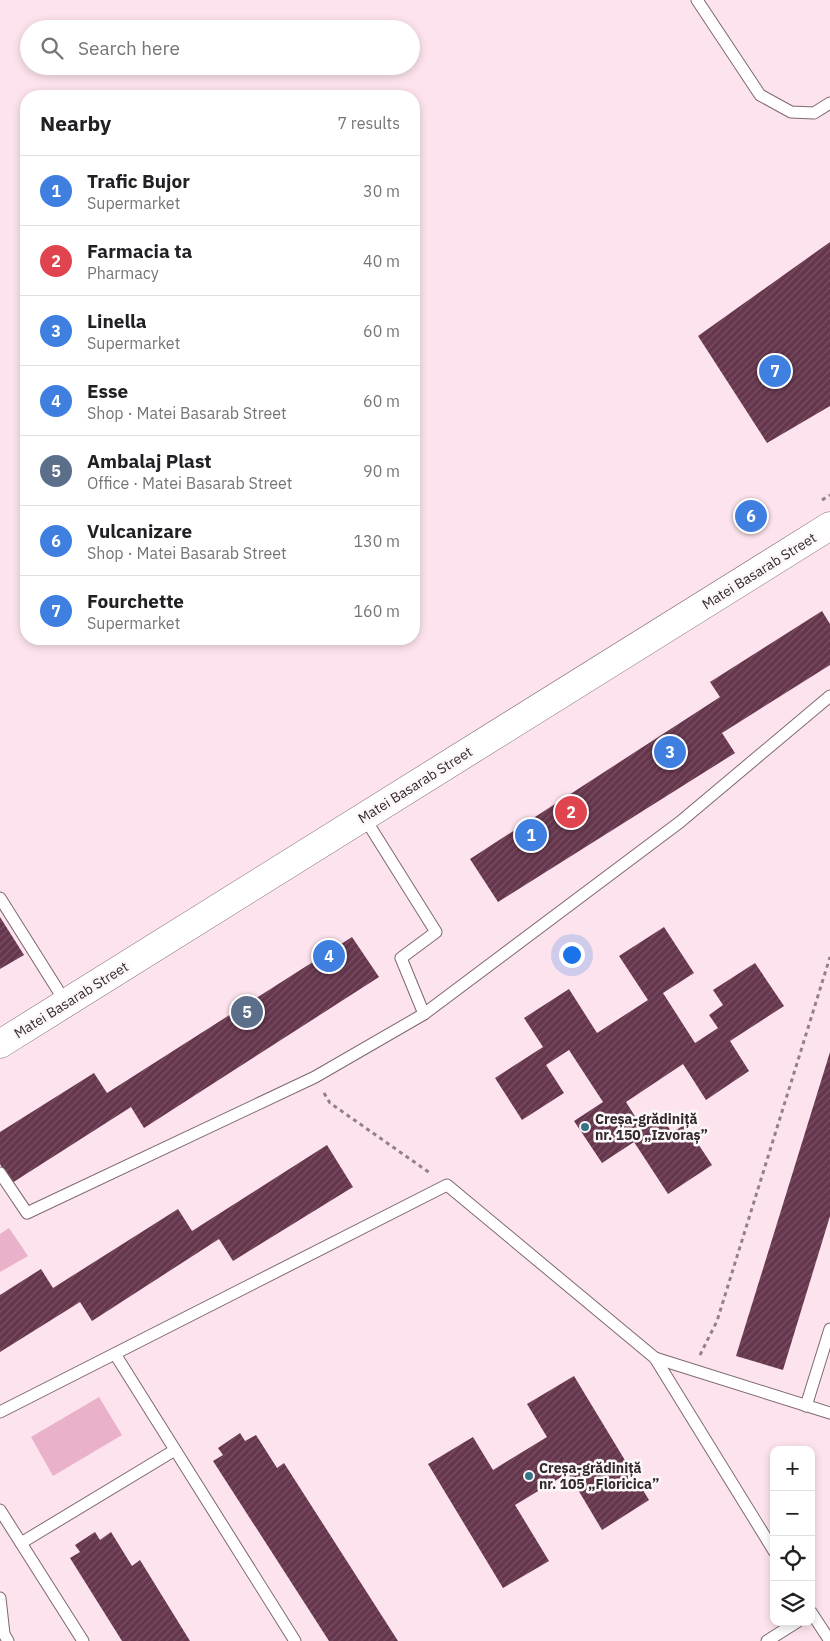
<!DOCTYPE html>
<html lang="en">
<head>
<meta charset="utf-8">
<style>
	body { margin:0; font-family:"IBM Plex Sans",sans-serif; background:#f6f6f6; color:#202124 }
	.controls { position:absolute; right:15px; bottom:15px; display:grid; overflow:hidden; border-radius:10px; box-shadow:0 2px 8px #0003 }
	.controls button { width:45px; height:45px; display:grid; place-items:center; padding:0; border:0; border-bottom:1px solid #e0e0e0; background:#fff; color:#202124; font:25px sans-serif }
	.you { position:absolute; left:571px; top:954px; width:18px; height:18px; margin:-12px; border:4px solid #fff; border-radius:50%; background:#1a73e8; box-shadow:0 0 0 8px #1a73e833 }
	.badge { display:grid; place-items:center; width:32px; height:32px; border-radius:50%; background:#7c3aed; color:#fff; font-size:16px; font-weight:700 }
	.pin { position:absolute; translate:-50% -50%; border:2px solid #fff; box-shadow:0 1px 5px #0006 }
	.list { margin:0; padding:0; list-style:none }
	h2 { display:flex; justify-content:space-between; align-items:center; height:65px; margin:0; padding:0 20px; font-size:21px }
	h2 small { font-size:16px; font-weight:400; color:#757577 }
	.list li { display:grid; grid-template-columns:32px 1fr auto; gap:15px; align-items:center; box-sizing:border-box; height:70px; padding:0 20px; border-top:1px solid #e0e0e0 }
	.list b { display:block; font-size:19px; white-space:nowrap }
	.list p { margin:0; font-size:16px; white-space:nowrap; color:#757577 }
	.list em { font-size:16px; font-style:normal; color:#757577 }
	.icon { flex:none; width:28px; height:28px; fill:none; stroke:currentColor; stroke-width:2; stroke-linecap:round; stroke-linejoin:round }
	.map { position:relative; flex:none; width:830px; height:1641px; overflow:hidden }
	.search { position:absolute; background:#fff; box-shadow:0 2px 8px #0003; left:20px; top:20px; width:400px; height:55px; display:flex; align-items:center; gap:12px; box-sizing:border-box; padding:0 18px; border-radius:28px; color:#757577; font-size:19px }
	.panel { position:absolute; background:#fff; box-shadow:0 2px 8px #0003; left:20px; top:90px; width:400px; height:555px; border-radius:20px }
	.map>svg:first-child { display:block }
	.green { fill:#eab1ca }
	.building { fill:url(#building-hatch) }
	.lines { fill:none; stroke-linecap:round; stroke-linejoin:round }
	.lane-casing { stroke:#7e6871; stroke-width:13 }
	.secondary-casing { stroke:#7e6871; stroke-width:29 }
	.path { stroke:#938188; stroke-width:3; stroke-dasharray:4 4; stroke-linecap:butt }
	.lane { stroke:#fff; stroke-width:11 }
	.secondary { stroke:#fff; stroke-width:28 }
	.poi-dot { fill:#337587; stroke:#fcf7f9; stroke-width:2 }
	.labels { text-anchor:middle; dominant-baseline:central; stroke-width:5; stroke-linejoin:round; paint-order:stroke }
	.street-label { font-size:14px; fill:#342a2e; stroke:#fcf7f9 }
	.poi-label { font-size:14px; font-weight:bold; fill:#342a2e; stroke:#fcf7f9; text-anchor:start }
</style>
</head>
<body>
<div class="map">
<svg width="830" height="1641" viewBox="0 0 830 1641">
	<defs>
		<pattern id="building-hatch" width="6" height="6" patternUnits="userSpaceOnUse" patternTransform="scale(1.25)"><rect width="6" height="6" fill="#66364d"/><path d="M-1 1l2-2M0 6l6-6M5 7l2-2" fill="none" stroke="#785164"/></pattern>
	</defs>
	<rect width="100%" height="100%" fill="#fde3ed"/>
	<g class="green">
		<polygon points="9,1228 28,1256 0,1272 0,1234"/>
		<polygon points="99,1397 122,1435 53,1476 31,1437"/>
	</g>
	<g class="building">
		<polygon points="830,242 830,406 767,443 698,336"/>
		<polygon points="822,611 830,624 830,665 722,733 735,753 498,902 470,859 720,697 710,682"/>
		<polygon points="0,917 24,955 0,969"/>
		<polygon points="664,927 694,973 663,993 695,1043 718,1028 709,1015 723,1005 713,990 755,963 784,1006 730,1041 749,1071 706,1100 683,1064 626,1102 643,1129 662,1117 672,1133 685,1124 712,1165 668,1194 634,1142 602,1163 574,1121 603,1102 569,1050 546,1065 564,1093 522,1120 495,1078 543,1047 524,1018 569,989 597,1033 648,1000 619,956"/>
		<polygon points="352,937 379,977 144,1128 131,1107 12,1183 0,1164 0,1132 94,1073 107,1093"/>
		<polygon points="830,1052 830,1216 783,1370 736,1356"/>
		<polygon points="327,1145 353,1187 233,1261 219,1239 92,1321 80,1302 0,1352 0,1295 41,1269 53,1288 178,1209 192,1231"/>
		<polygon points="574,1376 649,1500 602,1530 568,1473 515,1505 549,1561 503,1588 428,1464 473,1437 493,1470 547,1437 527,1404"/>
		<polygon points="240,1433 245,1441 256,1435 277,1468 284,1463 398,1641 329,1641 213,1461 223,1455 218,1448"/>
		<polygon points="95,1532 100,1540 111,1532 132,1566 140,1560 190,1641 122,1641 70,1558 80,1552 75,1545"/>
	</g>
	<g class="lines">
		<defs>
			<g id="lane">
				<polyline points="697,0 760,95 791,112 814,113 830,103"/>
				<polyline points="364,817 436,932 401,958 424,1014"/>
				<polyline points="0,898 66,1003"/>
				<polyline points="0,1173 27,1213 315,1077 424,1014 680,822 830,696"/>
				<polyline points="115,1354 295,1641"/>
				<polyline points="655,1358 830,1413"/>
				<polyline points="806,1406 830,1329"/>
				<polyline points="0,1412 447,1185 655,1358 774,1551"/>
				<polyline points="0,1510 83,1641"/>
				<polyline points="21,1543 175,1450"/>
				<polyline points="0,1598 4,1634 8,1641"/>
				<polyline points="811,1612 830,1641"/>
				<polyline points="767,1641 797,1622"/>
			</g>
			<polyline id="secondary" points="0,1044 830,526"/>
		</defs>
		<use href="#lane" class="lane-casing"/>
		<use href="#secondary" class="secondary-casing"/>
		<g class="path">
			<polyline points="822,500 830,495"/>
			<polyline points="324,1093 330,1103 430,1173"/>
			<polyline points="700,1355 717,1321 830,957"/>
		</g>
		<use href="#lane" class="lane"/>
		<use href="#secondary" class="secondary"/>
	</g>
	<g class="poi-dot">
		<circle cx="585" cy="1127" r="5"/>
		<circle cx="529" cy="1476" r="5"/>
	</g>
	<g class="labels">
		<g class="street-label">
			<text transform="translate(759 571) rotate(-32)">Matei Basarab Street</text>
			<text transform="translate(415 785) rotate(-32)">Matei Basarab Street</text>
			<text transform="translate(71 1000) rotate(-32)">Matei Basarab Street</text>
		</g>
		<g class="poi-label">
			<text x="595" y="1119">Creșa-grădiniță<tspan x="595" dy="16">nr. 150 „Izvoraș”</tspan></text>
			<text x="539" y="1468">Creșa-grădiniță<tspan x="539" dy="16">nr. 105 „Floricica”</tspan></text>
		</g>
	</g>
</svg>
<div class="controls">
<button>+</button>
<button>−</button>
<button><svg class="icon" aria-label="locate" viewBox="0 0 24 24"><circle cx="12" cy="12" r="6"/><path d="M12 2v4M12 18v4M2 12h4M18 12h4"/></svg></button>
<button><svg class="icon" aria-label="layers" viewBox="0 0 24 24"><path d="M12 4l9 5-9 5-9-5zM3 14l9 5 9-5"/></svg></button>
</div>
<div class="you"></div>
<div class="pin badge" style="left:531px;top:835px;background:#3f7fe0">1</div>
<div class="pin badge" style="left:571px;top:812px;background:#e0444e">2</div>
<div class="pin badge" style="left:670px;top:752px;background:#3f7fe0">3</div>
<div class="pin badge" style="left:329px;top:956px;background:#3f7fe0">4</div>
<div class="pin badge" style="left:247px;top:1012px;background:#5c6f8a">5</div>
<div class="pin badge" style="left:751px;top:516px;background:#3f7fe0">6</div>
<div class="pin badge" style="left:775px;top:371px;background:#3f7fe0">7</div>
<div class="search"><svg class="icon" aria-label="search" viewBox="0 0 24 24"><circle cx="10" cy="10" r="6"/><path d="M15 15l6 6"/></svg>Search here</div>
<section class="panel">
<h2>Nearby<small>7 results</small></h2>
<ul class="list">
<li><span class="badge" style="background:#3f7fe0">1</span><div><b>Trafic Bujor</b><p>Supermarket</p></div><em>30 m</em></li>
<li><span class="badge" style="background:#e0444e">2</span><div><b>Farmacia ta</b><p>Pharmacy</p></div><em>40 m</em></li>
<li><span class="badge" style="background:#3f7fe0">3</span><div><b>Linella</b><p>Supermarket</p></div><em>60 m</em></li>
<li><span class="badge" style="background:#3f7fe0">4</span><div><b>Esse</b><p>Shop · Matei Basarab Street</p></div><em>60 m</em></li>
<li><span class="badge" style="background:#5c6f8a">5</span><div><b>Ambalaj Plast</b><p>Office · Matei Basarab Street</p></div><em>90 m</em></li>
<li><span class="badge" style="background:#3f7fe0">6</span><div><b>Vulcanizare</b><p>Shop · Matei Basarab Street</p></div><em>130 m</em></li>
<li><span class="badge" style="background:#3f7fe0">7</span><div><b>Fourchette</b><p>Supermarket</p></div><em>160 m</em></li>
</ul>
</section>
</div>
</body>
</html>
